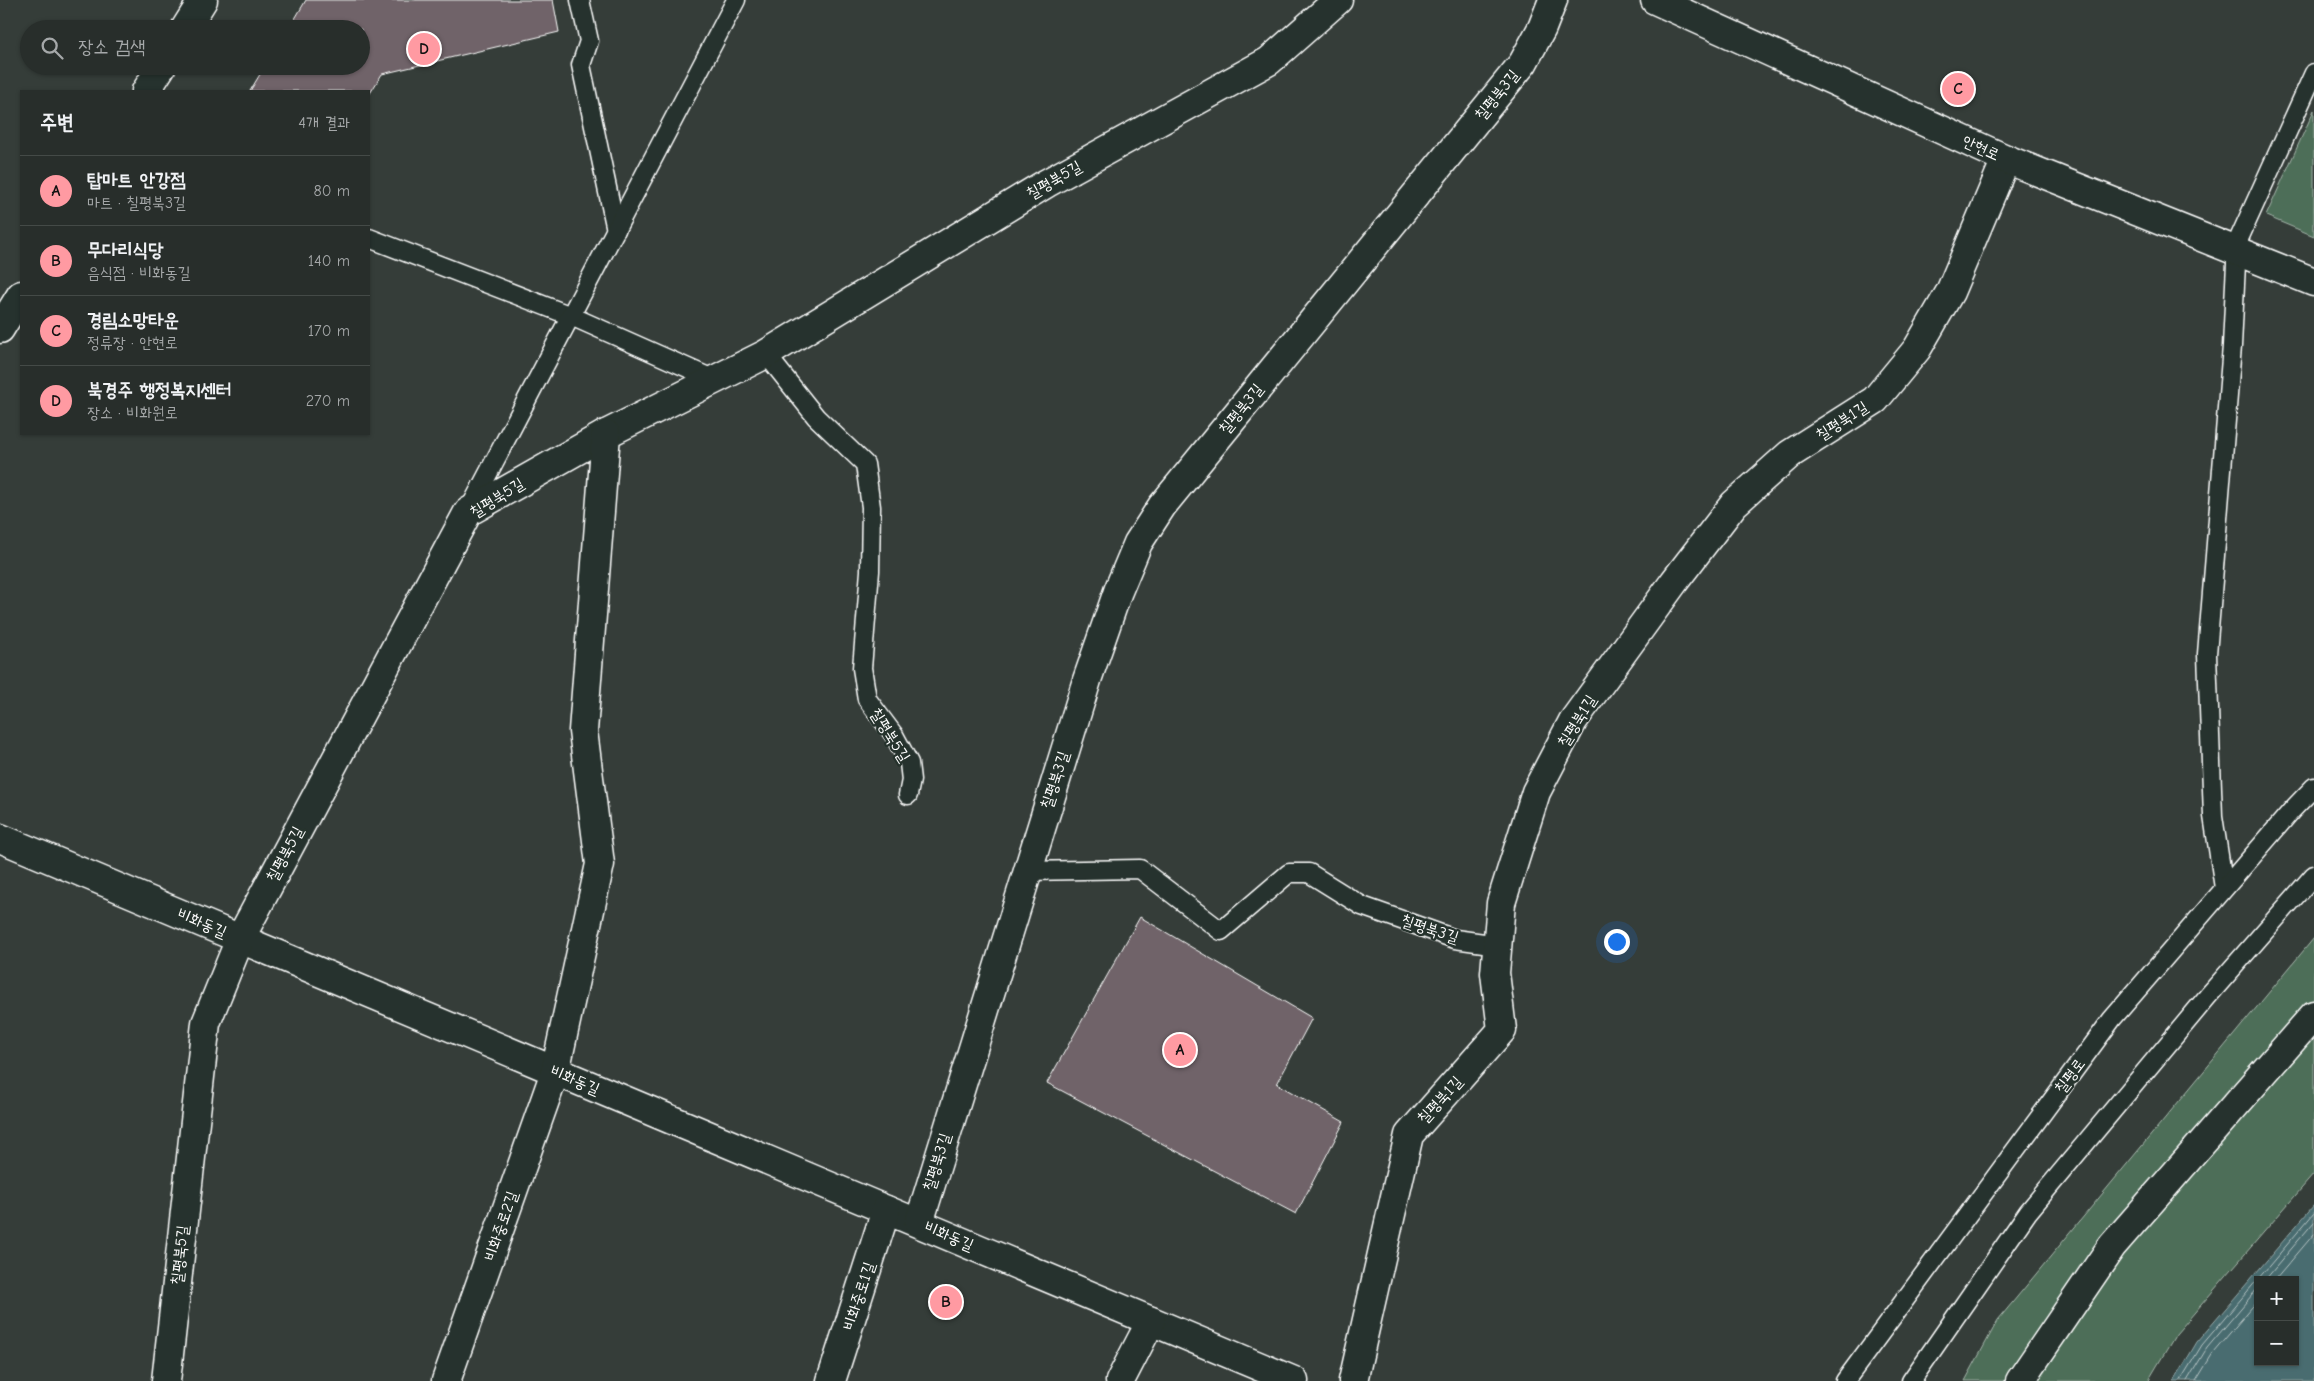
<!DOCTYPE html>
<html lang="ko">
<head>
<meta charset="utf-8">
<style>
	body { margin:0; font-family:"Comic Neue","Poor Story",sans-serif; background:#343a37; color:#f1f3f6 }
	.controls { position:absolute; right:15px; bottom:15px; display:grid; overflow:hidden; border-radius:0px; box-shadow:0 1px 4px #0004 }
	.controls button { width:45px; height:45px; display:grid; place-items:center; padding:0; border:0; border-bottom:1px solid #444a47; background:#282e2b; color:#f1f3f6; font:25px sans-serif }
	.you { position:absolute; left:1616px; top:941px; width:18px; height:18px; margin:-12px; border:4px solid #fff; border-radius:50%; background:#1a73e8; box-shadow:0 0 0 8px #1a73e833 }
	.badge { display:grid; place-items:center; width:32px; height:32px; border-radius:50%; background:#ff9aa2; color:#111; font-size:16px; font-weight:700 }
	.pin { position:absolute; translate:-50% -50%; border:2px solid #fff; box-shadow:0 1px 5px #0006 }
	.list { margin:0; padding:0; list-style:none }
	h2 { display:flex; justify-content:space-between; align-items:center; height:65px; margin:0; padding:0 20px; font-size:21px }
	h2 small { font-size:16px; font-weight:400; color:#a5a8a9 }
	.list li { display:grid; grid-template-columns:32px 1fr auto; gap:15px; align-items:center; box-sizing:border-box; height:70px; padding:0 20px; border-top:1px solid #444a47 }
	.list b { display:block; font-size:19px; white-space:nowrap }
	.list p { margin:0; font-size:16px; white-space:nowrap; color:#a5a8a9 }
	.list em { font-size:16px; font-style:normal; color:#a5a8a9 }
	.icon { flex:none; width:28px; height:28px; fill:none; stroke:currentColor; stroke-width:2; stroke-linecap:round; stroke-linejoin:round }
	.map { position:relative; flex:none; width:2314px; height:1381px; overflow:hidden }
	.search { position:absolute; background:#282e2b; box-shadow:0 1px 4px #0004; left:20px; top:20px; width:350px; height:55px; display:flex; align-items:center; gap:12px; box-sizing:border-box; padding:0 18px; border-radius:28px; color:#a5a8a9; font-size:19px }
	.panel { position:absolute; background:#282e2b; box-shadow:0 1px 4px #0004; left:20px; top:90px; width:350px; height:345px; border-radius:0px }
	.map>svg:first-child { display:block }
	.green { fill:#4e6e58; stroke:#a6b6ac }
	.water { fill:#496c6f; stroke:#92a7a9; fill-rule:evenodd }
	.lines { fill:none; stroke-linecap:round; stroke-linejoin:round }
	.shore { stroke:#b6c4c5; stroke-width:1 }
	.building { fill:#6f6469; stroke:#fff }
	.service-casing { stroke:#fff; stroke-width:21 }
	.minor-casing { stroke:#fff; stroke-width:31 }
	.secondary-casing { stroke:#fff; stroke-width:31 }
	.service { stroke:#26332d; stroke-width:18 }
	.minor { stroke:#26332d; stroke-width:28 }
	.secondary { stroke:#26332d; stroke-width:28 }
	.labels { text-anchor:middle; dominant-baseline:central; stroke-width:4.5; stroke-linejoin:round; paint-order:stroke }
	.street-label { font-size:16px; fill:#fff; stroke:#26332d }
</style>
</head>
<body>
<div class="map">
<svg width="2314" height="1381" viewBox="0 0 2314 1381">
	<rect width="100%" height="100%" fill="#353d39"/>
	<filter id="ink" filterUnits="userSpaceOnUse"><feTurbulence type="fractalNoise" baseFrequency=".02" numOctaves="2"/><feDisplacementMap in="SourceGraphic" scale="10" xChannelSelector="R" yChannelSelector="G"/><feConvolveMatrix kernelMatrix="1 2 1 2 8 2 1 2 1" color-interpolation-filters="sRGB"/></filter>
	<g filter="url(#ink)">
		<g class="green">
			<polygon points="2314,110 2314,236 2266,216"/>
			<polygon points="2314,938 2314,1174 2176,1334 2148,1381 1965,1381 1998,1320"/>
		</g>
		<path class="water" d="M 2314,1205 L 2314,1381 L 2174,1381 L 2197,1342 ZM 2258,1280 L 2295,1280 L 2295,1362 L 2258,1362 Z"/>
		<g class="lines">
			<g class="shore">
				<polyline points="2265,1280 2314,1222"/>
				<polyline points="2275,1280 2314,1234"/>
				<polyline points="2180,1381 2202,1345 2314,1213"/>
				<polyline points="2187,1381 2207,1348 2258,1288"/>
				<polyline points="2196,1381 2213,1353 2258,1300"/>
			</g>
		</g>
		<g class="building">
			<polygon points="306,0 553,0 559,32 382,74 369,95 369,91 250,91 265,66 361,66 361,29 289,29"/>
			<polygon points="1140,917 1312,1018 1277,1084 1344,1122 1296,1214 1047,1083"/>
		</g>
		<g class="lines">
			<defs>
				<g id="service">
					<polyline points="580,0 589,41 581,65 616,230"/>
					<polyline points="369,238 571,316 715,380"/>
					<polyline points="766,354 816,417 865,464 871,507 870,571 862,668 867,699 894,735 909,763 911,780 908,795"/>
					<polyline points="469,510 736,0"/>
					<polyline points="1026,871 1140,869 1221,931 1289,873 1309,873 1362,906 1455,939 1498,945"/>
					<polyline points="2224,888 2213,816 2207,654 2232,346 2237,243 2314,73"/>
					<polyline points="1845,1381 2112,1019 2292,810 2314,787"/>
					<polyline points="1911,1381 2028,1212 2208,996 2314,875"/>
				</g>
				<g id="minor">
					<polyline points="185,29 203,0"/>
					<polyline points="146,91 162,66"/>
					<polyline points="0,329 21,295"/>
					<polyline points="0,838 1294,1381"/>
					<polyline points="919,1223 1087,680 1118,591 1138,543 1162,506 1523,63 1542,28 1553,0"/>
					<polyline points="166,1381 206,1023 240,939 468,512 606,434 766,354 1047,183 1269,61 1338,0"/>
					<polyline points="446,1381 555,1072 600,864 583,731 606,434"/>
					<polyline points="831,1381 886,1210"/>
					<polyline points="1120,1381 1151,1321"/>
					<polyline points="1353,1381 1409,1135 1502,1030 1495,973 1501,903 1536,792 1573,721 1674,582 1734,504 1790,454 1875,400 1917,349 1950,292 2006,159"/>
					<polyline points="2020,1381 2112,1246 2314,1015"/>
				</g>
				<polyline id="secondary" points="1655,0 2006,159 2314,282"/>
			</defs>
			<use href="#service" class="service-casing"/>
			<use href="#minor" class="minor-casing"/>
			<use href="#secondary" class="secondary-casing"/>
			<use href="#service" class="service"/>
			<use href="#minor" class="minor"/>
			<use href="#secondary" class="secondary"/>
		</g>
	</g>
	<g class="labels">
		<g class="street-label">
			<text transform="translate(1497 95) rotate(-51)">칠평북3길</text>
			<text transform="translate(1981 148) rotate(24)">안현로</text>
			<text transform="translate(1054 180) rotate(-30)">칠평북5길</text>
			<text transform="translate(1241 409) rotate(-51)">칠평북3길</text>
			<text transform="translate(1842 421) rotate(-33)">칠평북1길</text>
			<text transform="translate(497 498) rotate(-32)">칠평북5길</text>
			<text transform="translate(1577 721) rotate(-58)">칠평북1길</text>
			<text transform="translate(890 735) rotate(58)">칠평북5길</text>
			<text transform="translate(1055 780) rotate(-72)">칠평북3길</text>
			<text transform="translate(285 854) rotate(-62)">칠평북5길</text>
			<text transform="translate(202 923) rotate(23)">비화동길</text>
			<text transform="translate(1430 929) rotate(18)">칠평북3길</text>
			<text transform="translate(2070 1076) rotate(-53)">칠평로</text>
			<text transform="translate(575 1080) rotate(23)">비화동길</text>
			<text transform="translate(1440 1100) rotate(-48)">칠평북1길</text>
			<text transform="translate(937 1162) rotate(-73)">칠평북3길</text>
			<text transform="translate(501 1226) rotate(-71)">비화중로2길</text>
			<text transform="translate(949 1236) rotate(23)">비화동길</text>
			<text transform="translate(180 1255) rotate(-84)">칠평북5길</text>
			<text transform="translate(859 1296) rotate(-72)">비화중로1길</text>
		</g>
	</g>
</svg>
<div class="controls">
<button>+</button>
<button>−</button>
</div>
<div class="you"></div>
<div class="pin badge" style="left:1180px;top:1050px">A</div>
<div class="pin badge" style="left:946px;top:1302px">B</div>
<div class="pin badge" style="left:1958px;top:89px">C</div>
<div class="pin badge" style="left:424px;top:49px">D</div>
<div class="search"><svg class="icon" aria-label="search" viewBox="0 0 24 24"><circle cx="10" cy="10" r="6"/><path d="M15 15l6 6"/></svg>장소 검색</div>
<section class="panel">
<h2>주변<small>4개 결과</small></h2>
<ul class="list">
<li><span class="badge">A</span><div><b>탑마트 안강점</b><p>마트 · 칠평북3길</p></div><em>80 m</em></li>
<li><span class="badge">B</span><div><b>무다리식당</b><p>음식점 · 비화동길</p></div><em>140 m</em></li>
<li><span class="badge">C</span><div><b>경림소망타운</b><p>정류장 · 안현로</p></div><em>170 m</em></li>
<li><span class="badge">D</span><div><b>북경주 행정복지센터</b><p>장소 · 비화원로</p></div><em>270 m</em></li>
</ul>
</section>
</div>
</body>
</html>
